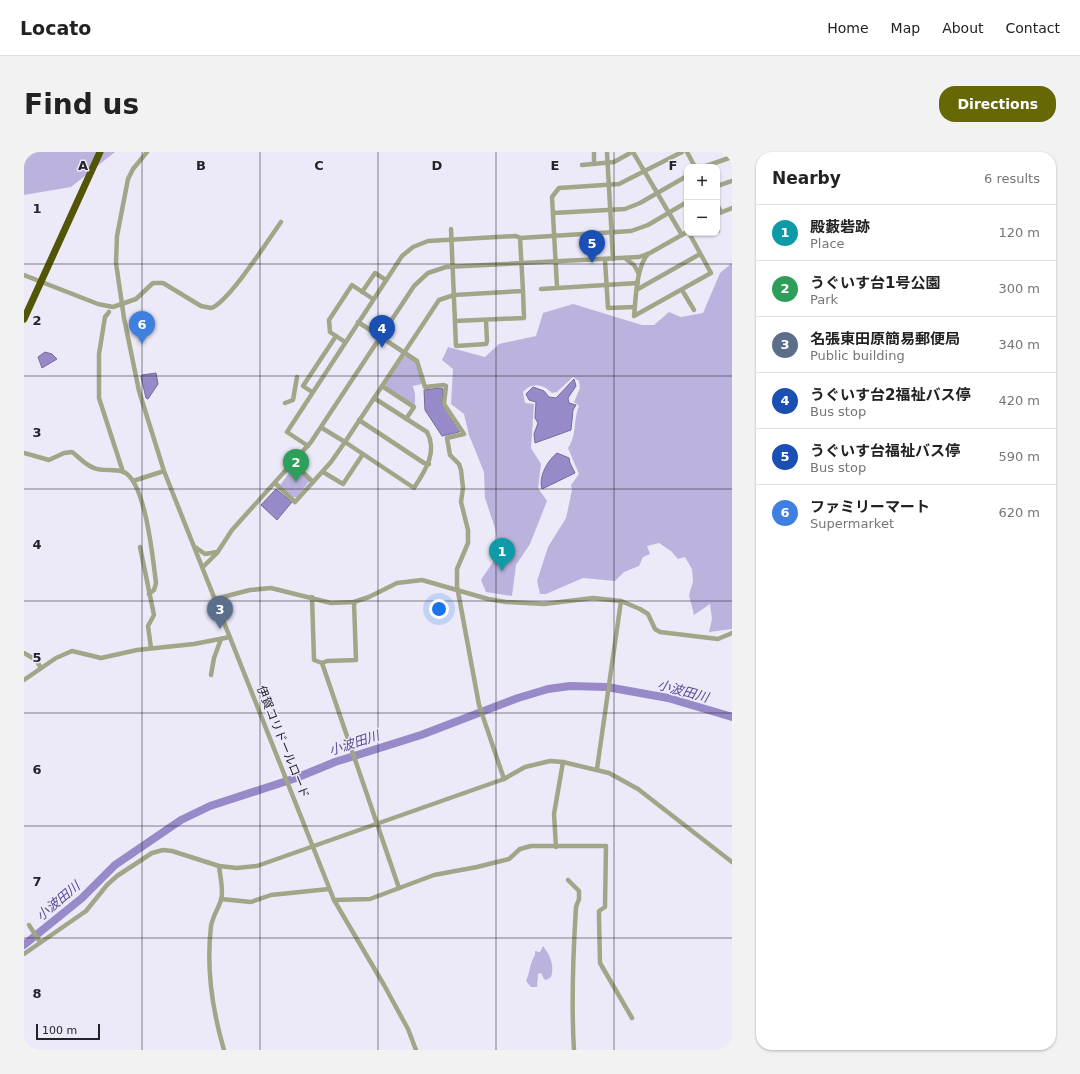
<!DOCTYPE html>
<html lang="en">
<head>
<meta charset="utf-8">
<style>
	body { margin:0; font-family:"DejaVu Sans","Noto Sans JP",sans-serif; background:#f2f2f2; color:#222 }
	.controls { position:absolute; right:12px; top:12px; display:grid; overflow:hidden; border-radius:8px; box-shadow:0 1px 3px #0004 }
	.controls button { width:36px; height:36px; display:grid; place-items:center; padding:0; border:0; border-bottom:1px solid #e0e0e0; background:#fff; color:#222; font:20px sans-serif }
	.scale { position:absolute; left:12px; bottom:10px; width:64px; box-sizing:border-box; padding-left:4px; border:2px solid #242328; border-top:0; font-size:11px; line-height:14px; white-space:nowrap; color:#242328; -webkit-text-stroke:3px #eceaf9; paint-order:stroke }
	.you { position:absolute; left:415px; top:457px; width:14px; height:14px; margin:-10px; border:3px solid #fff; border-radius:50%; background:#1a73e8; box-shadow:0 0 0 6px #1a73e833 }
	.badge { display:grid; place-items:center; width:26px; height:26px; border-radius:50%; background:#666806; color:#fff; font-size:13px; font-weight:700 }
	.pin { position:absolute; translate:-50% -33px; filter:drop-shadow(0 1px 2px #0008) }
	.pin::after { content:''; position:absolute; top:21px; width:14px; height:12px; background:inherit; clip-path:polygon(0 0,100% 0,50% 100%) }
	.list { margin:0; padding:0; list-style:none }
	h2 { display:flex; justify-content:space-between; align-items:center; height:52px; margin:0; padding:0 16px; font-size:17px }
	h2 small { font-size:13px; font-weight:400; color:#767676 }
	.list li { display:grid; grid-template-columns:26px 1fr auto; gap:12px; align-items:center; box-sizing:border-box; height:56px; padding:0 16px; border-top:1px solid #e0e0e0 }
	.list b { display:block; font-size:15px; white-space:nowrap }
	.list p { margin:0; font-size:13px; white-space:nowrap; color:#767676 }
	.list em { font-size:13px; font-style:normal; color:#767676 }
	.map { position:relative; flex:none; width:708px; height:898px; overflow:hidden; border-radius:16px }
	header { display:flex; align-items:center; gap:24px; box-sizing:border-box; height:56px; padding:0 20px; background:#fff; border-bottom:1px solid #e0e0e0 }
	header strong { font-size:19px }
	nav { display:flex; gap:22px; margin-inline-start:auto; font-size:14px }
	.intro { display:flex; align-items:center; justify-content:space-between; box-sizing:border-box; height:96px; padding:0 24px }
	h1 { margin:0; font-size:28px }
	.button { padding:10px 18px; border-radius:16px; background:#666806; color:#fff; font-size:14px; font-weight:700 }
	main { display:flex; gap:24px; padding:0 24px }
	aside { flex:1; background:#fff; border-radius:16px; box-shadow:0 1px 3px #0004 }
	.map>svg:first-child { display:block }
	.green { fill:#bbb3dd }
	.water { fill:#988ac8; stroke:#756b98 }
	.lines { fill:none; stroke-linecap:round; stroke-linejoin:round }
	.river { stroke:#988ac8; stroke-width:8 }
	.minor { stroke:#a3a588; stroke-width:4.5 }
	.highway { stroke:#525406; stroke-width:7 }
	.grid { fill:none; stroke:#242328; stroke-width:1; stroke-opacity:0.55 }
	.labels { text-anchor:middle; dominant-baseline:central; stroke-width:3; stroke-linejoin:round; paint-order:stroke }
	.street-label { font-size:12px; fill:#242328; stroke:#eceaf9 }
	.water-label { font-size:13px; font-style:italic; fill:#5c4693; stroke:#eceaf9 }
	.grid-label { font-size:13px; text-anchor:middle; font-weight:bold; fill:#242328; stroke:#eceaf9; stroke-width:3; stroke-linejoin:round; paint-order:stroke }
</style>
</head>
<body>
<header>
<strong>Locato</strong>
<nav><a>Home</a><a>Map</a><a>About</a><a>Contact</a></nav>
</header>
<div class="intro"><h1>Find us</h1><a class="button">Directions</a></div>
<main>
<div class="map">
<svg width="708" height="898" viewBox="0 0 708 898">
	<rect width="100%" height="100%" fill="#eceaf9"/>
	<g class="green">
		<polygon points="0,0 91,0 47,35 0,43"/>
		<path d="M 708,111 L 708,477 L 685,480 L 688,467 L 686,452 L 670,463 L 665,443 L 669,430 L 668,417 L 661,405 L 654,407 L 647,399 L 635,391 L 623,394 L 626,402 L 619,405 L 615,414 L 600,420 L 591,429 L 559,426 L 522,442 L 516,442 L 513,429 L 524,395 L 542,366 L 548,338 L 547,333 L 555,322 L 544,296 C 553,284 549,268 555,254 L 550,250 L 556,236 L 555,229 L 549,225 L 533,240 L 528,241 C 519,232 508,230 499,240 L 501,251 L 510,252 L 507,296 L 517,312 L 514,336 L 523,349 L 506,392 L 492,413 L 488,444 L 462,440 L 457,428 L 469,410 L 474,394 L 471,376 L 461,346 L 460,320 L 445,283 L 440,262 L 427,252 L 429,217 L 418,208 L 424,195 L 461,205 L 475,192 L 512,184 L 519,161 L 549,152 L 618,173 L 630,173 L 645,160 L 657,165 L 679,161 L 696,121 Z"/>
		<polygon points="382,204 392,210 398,232 389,234 391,242 391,254 362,235 361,232 379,205"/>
		<polygon points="270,315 286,328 273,345 269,345 256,333"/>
		<path d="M 519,794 C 526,803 531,814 527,825 L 522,828 L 520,827 L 517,821 L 514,822 L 513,835 L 507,835 L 502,829 C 506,820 506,810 511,803 L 511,799 L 516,800 Z"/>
	</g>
	<g class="water">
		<polygon points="21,200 28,202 33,207 18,216 14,205"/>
		<polygon points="132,221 134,232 124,247 122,246 117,225 118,223"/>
		<polygon points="550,227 552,234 544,246 545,251 552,253 549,258 547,278 511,291 510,282 514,271 511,266 512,250 505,248 502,242 509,235 520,239 525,245 532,246"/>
		<polygon points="416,236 419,237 418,252 436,278 435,280 418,284 401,258 400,238"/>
		<path d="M 533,301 L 545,306 L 546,311 L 551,321 L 518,337 C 514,325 524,308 533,301 Z"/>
		<polygon points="252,337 268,350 253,368 237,353"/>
	</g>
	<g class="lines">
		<polyline class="river" points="0,793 58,746 91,713 157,668 186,654 272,626 311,610 397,583 494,546 524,537 546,534 583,535 644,546 708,565"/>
		<g class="minor">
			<polyline points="123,0 109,17 104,27 93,84 92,111 100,166 115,239 140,319 310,748 360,833 384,877 392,898"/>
			<polyline points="570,0 570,12"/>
			<polyline points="583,0 589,107"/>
			<polyline points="609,0 658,83"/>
			<polyline points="663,0 671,15"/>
			<polyline points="558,13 590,10 608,0"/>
			<polyline points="679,15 708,5"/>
			<polyline points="693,34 708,29"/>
			<polyline points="693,52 697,60"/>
			<polyline points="529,61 601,57 616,51 663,24"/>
			<polyline points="693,62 708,56"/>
			<polyline points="427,77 432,194 462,192 463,189 462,168"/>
			<polyline points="693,78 694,79"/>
			<polyline points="496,86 607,79 624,73 663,50"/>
			<path d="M 624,102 C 612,115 612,146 610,164 L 687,121 L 665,81"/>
			<polyline points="602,107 610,113 615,122"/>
			<polyline points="581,108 584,156 611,155"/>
			<path d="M 0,123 L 74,152 L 89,155 L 112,147 L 129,131 L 139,131 L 177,154 L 187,156 C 204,151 245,87 257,70"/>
			<polyline points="533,135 528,45 535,36 595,32 658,0"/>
			<polyline points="517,137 614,131"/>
			<polyline points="614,137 676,102"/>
			<polyline points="658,138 670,158"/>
			<polyline points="338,140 351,121 362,128"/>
			<polyline points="85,160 81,165 75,202 75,246 99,320"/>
			<polyline points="431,169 500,166 499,139"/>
			<polyline points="334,170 393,209 401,235 420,233 422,234 420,252 440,282 423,286 426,303 435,312 437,318 439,336 437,350 444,378 444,391 433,417 433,434 455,553 480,627"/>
			<polyline points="321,190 306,180 305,168 328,133 349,147"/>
			<polyline points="358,234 390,255 382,267"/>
			<polyline points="288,240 279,234 312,184"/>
			<polyline points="261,251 269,248 273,225"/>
			<polyline points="335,268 400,311 405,312"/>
			<polyline points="284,294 263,280 378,104 389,95 404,89 492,84 496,86 499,139 430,143 415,148 321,290 298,276"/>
			<path d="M 0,301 L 25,308 L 40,301 L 48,300 C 55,305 61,313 70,316 C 79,320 90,316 100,320 C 122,331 129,408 132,431 L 130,438 L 125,442"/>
			<polyline points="269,311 289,330"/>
			<polyline points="299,320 319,332 339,302"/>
			<polyline points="109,329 140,319"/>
			<path d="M 251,331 L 271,350 L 307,310 L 321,290 L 390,336 C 401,319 414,300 403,280 L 350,246"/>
			<polyline points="116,395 130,463 124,474 127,496"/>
			<polyline points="171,395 181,402 193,400"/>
			<polyline points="179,415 193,401 208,378 287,290 390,134 404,121 422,115 615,105 626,101 663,80"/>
			<polyline points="288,445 290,508 298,511 303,509 332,508 330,450"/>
			<polyline points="191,447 226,438 247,436 307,451 330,450 345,445 373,431 398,428 464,447 482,450 520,452 569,446 597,449 616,457 624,462 631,477 636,480 694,487 708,481"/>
			<polyline points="0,501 12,508 17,516"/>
			<polyline points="298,511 375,736"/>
			<polyline points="187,523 190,506 197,487"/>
			<polyline points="0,528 32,506 48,499 77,506 113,498 170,492 206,485"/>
			<polyline points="573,617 597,449"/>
			<polyline points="532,695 530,662 539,610"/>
			<path d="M 195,714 C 196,724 200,739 197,748 C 194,757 189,764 187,774 C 182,816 188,857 200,898"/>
			<path d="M 544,728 L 555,739 L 555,747 L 552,755 C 549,803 547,850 550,898"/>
			<polyline points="197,747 227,750 247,743 305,737"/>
			<polyline points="310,748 346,747 410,723 453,715 485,707 496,697 507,694 582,694 581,755 575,759 575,766 576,811 608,866"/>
			<polyline points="5,773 16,790"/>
			<polyline points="0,802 62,759 83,733 93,724 128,701 139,698 148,699 195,714 213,716 233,714 480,627 501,615 526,609 539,610 585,621 614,637 708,710"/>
		</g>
		<polyline class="highway" points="0,167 76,0"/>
	</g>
	<path class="grid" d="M 118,0 L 118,898M 236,0 L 236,898M 354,0 L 354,898M 472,0 L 472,898M 590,0 L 590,898M 0,112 L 708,112M 0,224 L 708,224M 0,337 L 708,337M 0,449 L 708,449M 0,561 L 708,561M 0,674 L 708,674M 0,786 L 708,786"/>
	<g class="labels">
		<g class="street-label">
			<text transform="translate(259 590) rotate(68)">伊賀コリドールロード</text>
		</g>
		<g class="water-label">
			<text transform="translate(659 539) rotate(15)">小波田川</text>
			<text transform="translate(330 591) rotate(-18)">小波田川</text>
			<text transform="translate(34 749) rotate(-40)">小波田川</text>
		</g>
	</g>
	<g class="grid-label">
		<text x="59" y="18">A</text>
		<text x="177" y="18">B</text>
		<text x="295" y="18">C</text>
		<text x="413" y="18">D</text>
		<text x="531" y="18">E</text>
		<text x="649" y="18">F</text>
		<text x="13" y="61">1</text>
		<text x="13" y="173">2</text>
		<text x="13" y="285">3</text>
		<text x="13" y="397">4</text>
		<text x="13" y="510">5</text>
		<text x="13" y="622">6</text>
		<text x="13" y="734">7</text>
		<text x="13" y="846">8</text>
	</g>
</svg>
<div class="controls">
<button>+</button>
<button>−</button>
</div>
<div class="scale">100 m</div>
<div class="you"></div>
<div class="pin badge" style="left:478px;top:419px;background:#0f9aa8">1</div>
<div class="pin badge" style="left:272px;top:330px;background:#2e9e5b">2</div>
<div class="pin badge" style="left:196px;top:477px;background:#5c6f8a">3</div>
<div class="pin badge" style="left:358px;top:196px;background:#1a4fb4">4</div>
<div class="pin badge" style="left:568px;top:111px;background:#1a4fb4">5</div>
<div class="pin badge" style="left:118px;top:192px;background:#3f7fe0">6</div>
</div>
<aside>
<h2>Nearby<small>6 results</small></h2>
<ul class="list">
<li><span class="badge" style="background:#0f9aa8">1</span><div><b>殿藪砦跡</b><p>Place</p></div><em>120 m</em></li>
<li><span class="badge" style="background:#2e9e5b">2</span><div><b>うぐいす台1号公園</b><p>Park</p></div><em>300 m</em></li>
<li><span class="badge" style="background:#5c6f8a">3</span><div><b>名張東田原簡易郵便局</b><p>Public building</p></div><em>340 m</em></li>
<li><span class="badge" style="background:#1a4fb4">4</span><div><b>うぐいす台2福祉バス停</b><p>Bus stop</p></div><em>420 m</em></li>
<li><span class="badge" style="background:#1a4fb4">5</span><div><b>うぐいす台福祉バス停</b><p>Bus stop</p></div><em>590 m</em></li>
<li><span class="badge" style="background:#3f7fe0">6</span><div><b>ファミリーマート</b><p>Supermarket</p></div><em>620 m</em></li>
</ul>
</aside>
</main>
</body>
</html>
